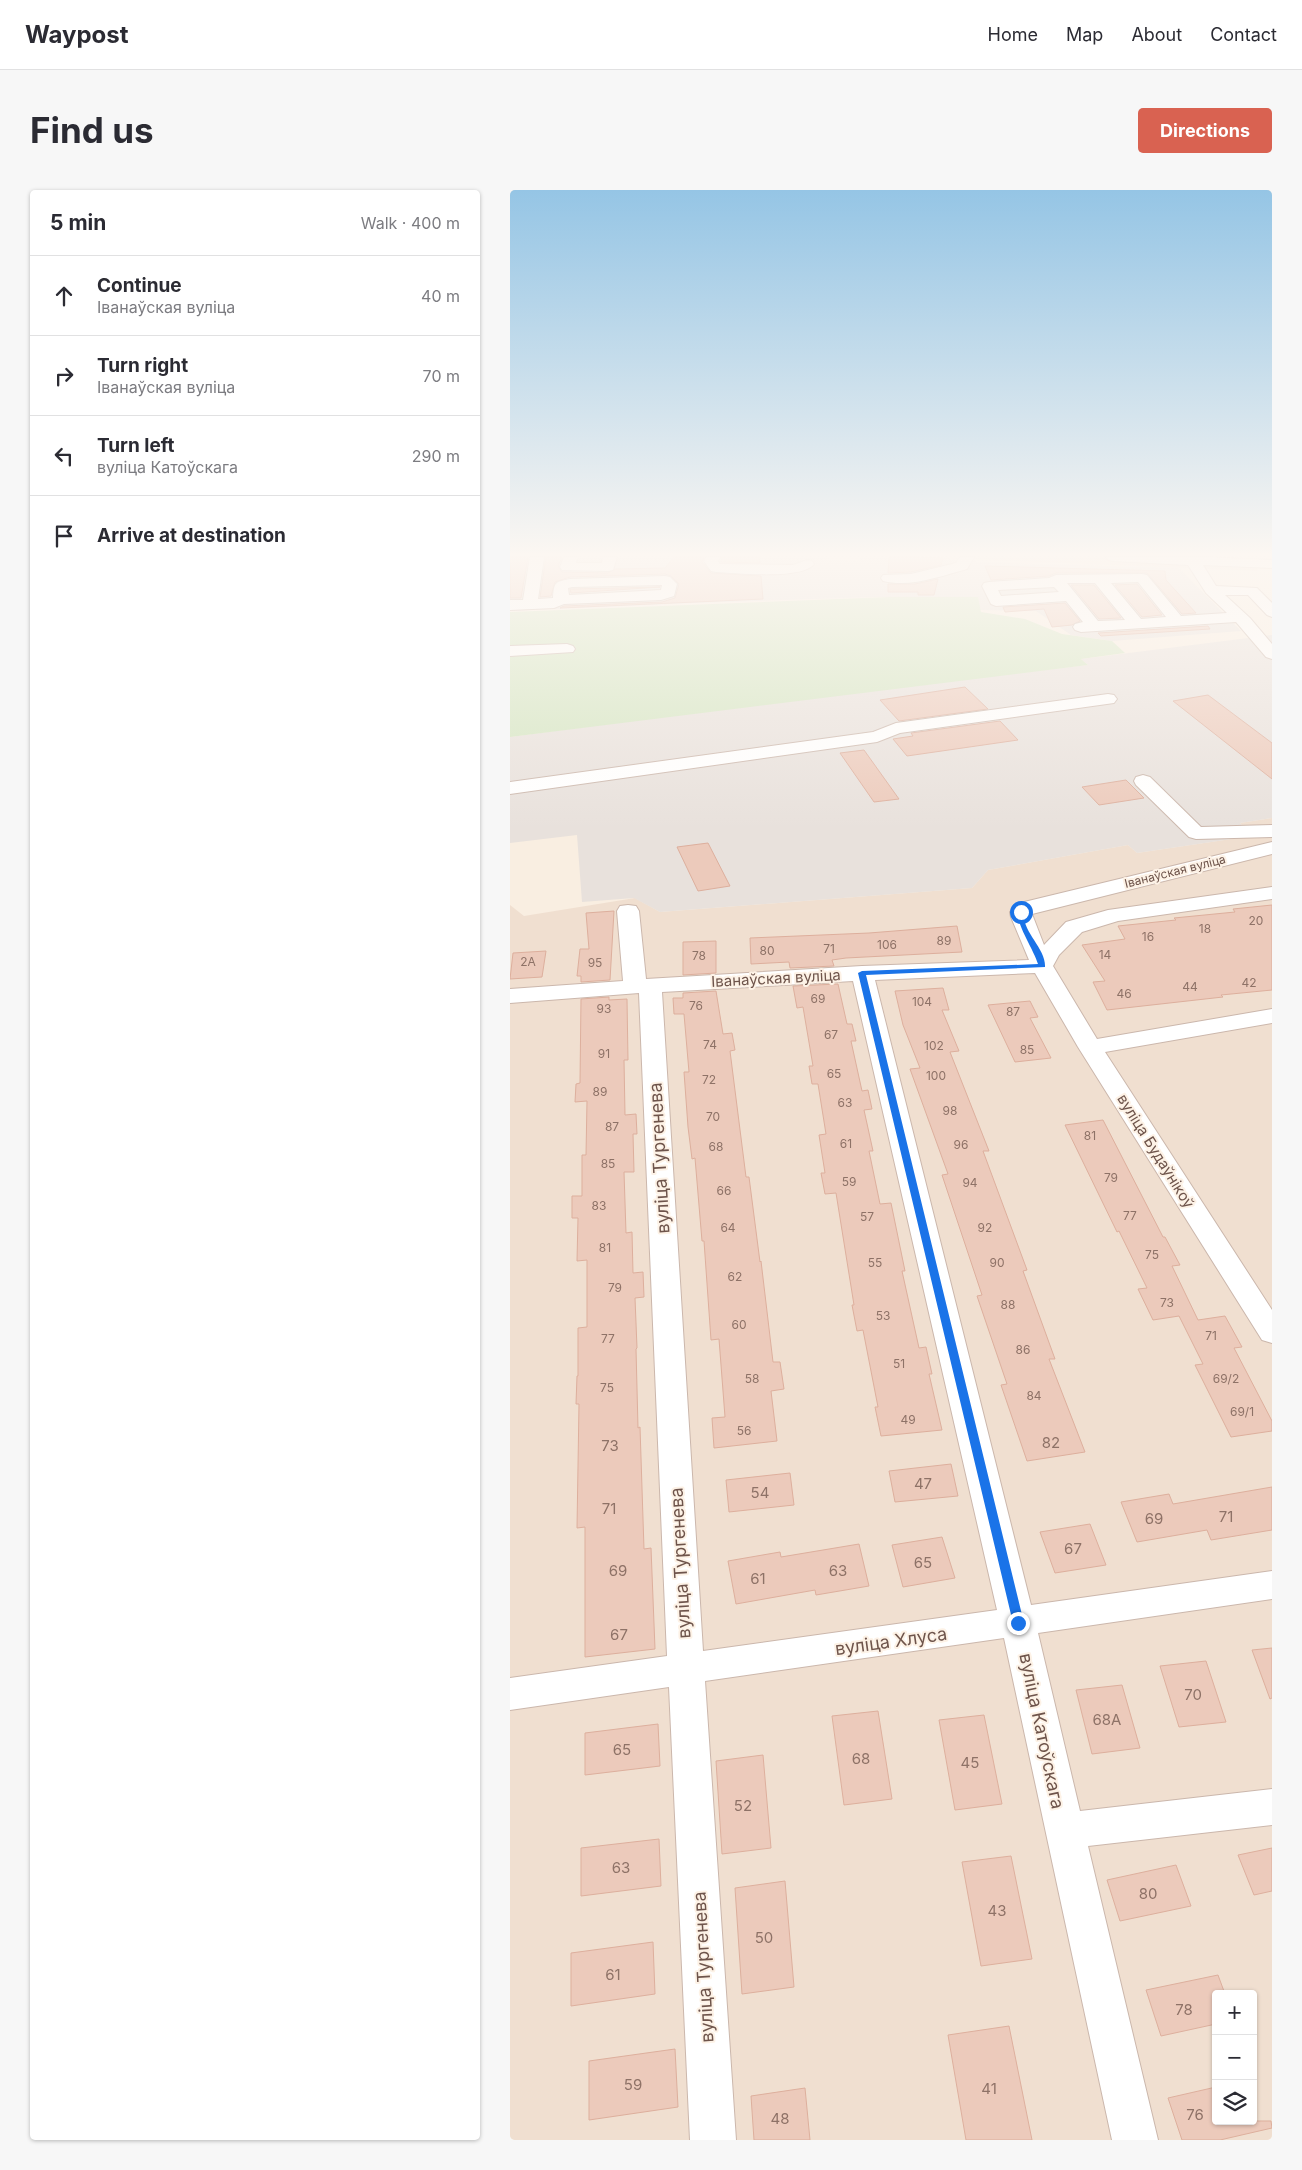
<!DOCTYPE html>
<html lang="en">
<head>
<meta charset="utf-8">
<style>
	body { margin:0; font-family:Inter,sans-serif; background:#f7f7f7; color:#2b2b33 }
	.controls { position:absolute; right:15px; bottom:15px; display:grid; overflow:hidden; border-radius:5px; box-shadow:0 1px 4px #0004 }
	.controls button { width:45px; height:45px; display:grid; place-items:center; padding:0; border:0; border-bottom:1px solid #e1e1e2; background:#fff; color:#2b2b33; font:25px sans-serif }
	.stop { position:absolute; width:15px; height:15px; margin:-11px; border:4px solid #1a73e8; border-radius:50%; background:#fff }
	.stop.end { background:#1a73e8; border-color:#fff; box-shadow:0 1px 5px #0008 }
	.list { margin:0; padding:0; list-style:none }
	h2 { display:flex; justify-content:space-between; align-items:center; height:65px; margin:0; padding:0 20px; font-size:21px }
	h2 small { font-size:16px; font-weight:400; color:#7c7c81 }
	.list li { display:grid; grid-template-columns:32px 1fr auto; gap:15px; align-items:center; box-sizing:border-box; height:80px; padding:0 20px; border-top:1px solid #e1e1e2 }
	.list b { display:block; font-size:19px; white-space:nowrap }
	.list p { margin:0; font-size:16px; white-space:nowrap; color:#7c7c81 }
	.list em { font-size:16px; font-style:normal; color:#7c7c81 }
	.icon { flex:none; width:28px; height:28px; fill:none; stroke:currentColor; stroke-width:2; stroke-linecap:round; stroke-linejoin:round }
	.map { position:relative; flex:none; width:762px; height:1950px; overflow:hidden; border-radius:5px }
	header { display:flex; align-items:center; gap:30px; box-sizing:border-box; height:70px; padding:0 25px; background:#fff; border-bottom:1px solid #e1e1e2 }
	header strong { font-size:24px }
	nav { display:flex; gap:28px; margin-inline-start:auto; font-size:18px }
	.intro { display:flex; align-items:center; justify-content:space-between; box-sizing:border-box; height:120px; padding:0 30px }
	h1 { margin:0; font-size:35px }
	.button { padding:12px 22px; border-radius:5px; background:#d96251; color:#fff; font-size:18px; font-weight:700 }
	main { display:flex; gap:30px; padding:0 30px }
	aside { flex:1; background:#fff; border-radius:5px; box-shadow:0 1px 4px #0004 }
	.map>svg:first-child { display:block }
	.residential { fill:#f0dfd0; fill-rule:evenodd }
	.industrial { fill:#e8e1dc }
	.green { fill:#d3e5c1 }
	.building { fill:#eccabb; stroke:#ddaf9d }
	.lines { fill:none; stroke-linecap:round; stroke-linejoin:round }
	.minor-casing { stroke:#cbb7ac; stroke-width:2 }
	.minor { fill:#fff; fill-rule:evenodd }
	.route { fill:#1a73e8 }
	.labels { text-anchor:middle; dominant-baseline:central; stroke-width:4; stroke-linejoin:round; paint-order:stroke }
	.far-street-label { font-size:12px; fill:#6e544b; stroke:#fdf2e6 }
	.number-label { font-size:12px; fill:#8e7267 }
	.street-label { font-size:15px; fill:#6e544b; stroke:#fdf2e6 }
	.near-number-label { font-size:15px; fill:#8e7267 }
	.near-street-label { font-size:18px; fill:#6e544b; stroke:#fdf2e6 }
</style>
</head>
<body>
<header>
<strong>Waypost</strong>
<nav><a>Home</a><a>Map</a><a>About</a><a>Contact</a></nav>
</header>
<div class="intro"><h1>Find us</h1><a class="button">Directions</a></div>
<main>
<aside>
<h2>5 min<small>Walk · 400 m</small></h2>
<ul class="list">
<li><svg class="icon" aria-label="ahead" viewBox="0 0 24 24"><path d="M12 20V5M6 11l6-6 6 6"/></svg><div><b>Continue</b><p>Іванаўская вуліца</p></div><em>40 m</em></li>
<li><svg class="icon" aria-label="right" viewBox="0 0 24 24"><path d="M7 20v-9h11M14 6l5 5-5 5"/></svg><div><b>Turn right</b><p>Іванаўская вуліца</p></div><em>70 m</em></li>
<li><svg class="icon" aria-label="left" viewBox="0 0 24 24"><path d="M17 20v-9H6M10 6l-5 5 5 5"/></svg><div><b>Turn left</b><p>вуліца Катоўскага</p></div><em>290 m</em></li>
<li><svg class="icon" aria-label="arrive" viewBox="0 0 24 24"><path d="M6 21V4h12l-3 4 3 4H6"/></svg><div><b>Arrive at destination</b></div></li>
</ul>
</aside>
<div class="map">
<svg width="762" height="1950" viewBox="0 0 762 1950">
	<rect width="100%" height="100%" fill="#f9eee1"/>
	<g class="residential">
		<polygon points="422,367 741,367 748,381 458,369"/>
		<path d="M 762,628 L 762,1950 L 0,1950 L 0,715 L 14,726 L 125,708 L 150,722 L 462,698 L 478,680 L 618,655 L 627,663 L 741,646 L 730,633 ZM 706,1804 L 743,1804 L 743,1931 L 706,1931 Z"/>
	</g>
	<g class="industrial">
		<polygon points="0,367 319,367 319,370 348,371 350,367 404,367 466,370 466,372 669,378 731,441 602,451 561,445 526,421 469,420 468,407 367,407 182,413 0,421"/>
		<polygon points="762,445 762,628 730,633 742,646 627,663 618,655 478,680 462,698 150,722 124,708 72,712 67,645 0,653 0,547 314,505 578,475 571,469"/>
	</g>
	<polygon class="green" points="379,407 468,407 471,422 515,429 552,444 602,451 615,463 571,469 578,475 0,547 0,422"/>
	<g class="building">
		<polygon points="0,367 18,367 11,408 0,408"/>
		<polygon points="36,367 52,367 48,376 52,382 98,383 105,379 155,378 164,367 194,367 192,372 201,383 251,386 253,409 50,418 54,416 152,412 165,408 169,394 161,386 155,384 60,387 45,392 41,406 30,407"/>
		<polygon points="212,367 249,367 250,373 211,372"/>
		<polygon points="379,367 404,367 433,368 431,375 401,382 378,383"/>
		<polygon points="475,376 655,381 656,390 686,423 672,424 637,383 546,383 539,386 481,390"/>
		<polygon points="428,389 424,405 408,405 408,402 378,402 378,394 405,394"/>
		<polygon points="627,394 652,425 632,427 605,395"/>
		<polygon points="561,395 584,395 611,428 589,429"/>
		<polygon points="150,397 61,403 60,399 62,399"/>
		<polygon points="555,413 570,431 562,435 542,437 534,419 495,422 493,417"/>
		<polygon points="698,436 700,439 591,446 588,443"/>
		<polygon points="455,497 478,519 389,531 370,510"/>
		<polygon points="698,505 762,553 762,589 663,511"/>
		<polygon points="490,531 508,550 397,566 383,549 403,546 401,543"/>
		<polygon points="354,560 389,609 364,612 330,563"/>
		<polygon points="616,590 634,608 589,615 572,597"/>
		<polygon points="198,653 220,696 188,701 167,657"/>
		<polygon points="762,715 762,800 711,805 713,807 597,820 583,792 595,791 572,755 615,749 608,736 666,730 664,728 725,722 723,719"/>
		<polygon points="104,721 100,790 71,792 71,786 67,786 70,759 79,759 76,723"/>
		<polygon points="447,736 452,762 336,768 322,770 324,776 280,778 279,772 241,774 240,748 359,743"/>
		<polygon points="206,751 206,783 173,785 173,752"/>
		<polygon points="36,761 32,787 0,789 3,763"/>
		<polygon points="328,794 337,834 342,834 346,851 341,851 352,901 358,900 362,919 354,920 363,961 359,961 370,1014 381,1013 395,1081 392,1081 409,1158 416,1157 422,1184 419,1184 432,1240 371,1246 365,1217 368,1217 353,1140 347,1141 342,1115 344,1115 326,1003 315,1004 311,983 315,983 309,945 316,944 308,894 302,894 299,876 303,876 293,817 287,818 283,796"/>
		<polygon points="433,798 439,820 432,820 449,861 440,862 479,961 473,961 517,1080 513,1081 545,1169 539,1169 575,1262 517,1271 491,1195 497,1194 467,1106 472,1105 432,985 438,984 400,879 410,878 393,835 385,801"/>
		<polygon points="206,801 213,844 222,843 225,860 220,861 236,987 239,987 250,1072 251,1071 263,1172 270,1172 274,1199 261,1201 267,1251 204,1258 202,1228 215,1227 209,1149 201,1150 194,1051 192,1051 185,968 182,969 178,937 174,882 179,882 174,824 164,824 163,808 173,808 173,803"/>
		<polygon points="99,807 99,810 117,809 118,870 114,870 115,925 126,924 127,944 123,944 124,982 114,982 116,1043 122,1042 123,1083 133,1082 134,1107 125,1108 127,1158 126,1159 128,1238 130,1237 134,1359 141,1358 145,1459 75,1467 75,1337 67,1338 69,1214 66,1214 67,1186 68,1186 68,1138 77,1137 77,1070 67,1071 68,1028 62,1028 62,1006 72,1006 72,965 76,965 77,911 65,912 66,894 70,893 71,809"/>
		<polygon points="520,811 528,827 520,828 541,868 505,872 478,815"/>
		<polygon points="593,930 653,1047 655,1047 670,1075 662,1076 688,1130 715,1126 732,1157 724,1158 762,1231 762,1241 721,1247 685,1175 693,1174 669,1126 643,1130 628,1099 637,1098 609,1041 607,1042 555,935"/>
		<polygon points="441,1274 448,1306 385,1312 379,1281"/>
		<polygon points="280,1283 284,1315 219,1322 216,1290"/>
		<polygon points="762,1297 762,1340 701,1350 697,1340 627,1352 611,1312 659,1304 663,1314"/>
		<polygon points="580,1334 596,1375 545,1383 530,1342"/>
		<polygon points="432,1347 445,1388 393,1397 382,1355"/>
		<polygon points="349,1354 359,1396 306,1405 305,1400 226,1414 218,1371 270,1362 271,1367"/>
		<polygon points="762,1458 762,1508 760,1509 742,1460"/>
		<polygon points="696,1471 716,1532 669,1537 650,1476"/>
		<polygon points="612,1495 630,1558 582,1564 566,1500"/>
		<polygon points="368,1521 382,1609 334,1615 322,1526"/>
		<polygon points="474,1525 492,1614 445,1620 429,1530"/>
		<polygon points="148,1534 150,1576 75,1585 75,1543"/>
		<polygon points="253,1565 261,1658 212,1664 206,1571"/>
		<polygon points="149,1649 151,1696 71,1706 71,1658"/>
		<polygon points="762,1658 762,1701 744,1705 728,1665"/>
		<polygon points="501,1666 522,1769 471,1776 452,1672"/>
		<polygon points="666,1675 681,1716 610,1731 597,1690"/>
		<polygon points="275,1691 284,1797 232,1804 225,1698"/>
		<polygon points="143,1752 145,1804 61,1816 61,1763"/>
		<polygon points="708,1785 715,1804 706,1804 706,1834 651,1846 636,1800"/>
		<polygon points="499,1836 522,1950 456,1950 438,1845"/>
		<polygon points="165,1859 168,1917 79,1930 79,1871"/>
		<polygon points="706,1897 706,1931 761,1931 762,1938 710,1950 672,1950 658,1908"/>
		<polygon points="295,1898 300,1950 244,1950 241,1906"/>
	</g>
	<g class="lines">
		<defs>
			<g id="minor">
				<path d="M 20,367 L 34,367 L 28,409 L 43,408 C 44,392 45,392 60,389 L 155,386 L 160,387 L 167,394 L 164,406 L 151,410 L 54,414 L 44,418 L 0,420 L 0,410 L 13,410 ZM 152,395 L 151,400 L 59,405 L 58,398 L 62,397 Z"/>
				<polygon points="54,367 68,367 66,373 92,373 93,367 107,367 103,380 98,381 52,380 50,377"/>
				<path d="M 196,367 L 210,367 L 208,371 L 210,374 L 283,375 L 297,370 L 302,371 L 304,374 C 292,390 226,383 206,382 L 201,381 L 194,371 Z"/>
				<path d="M 450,367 L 464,367 L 457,379 C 431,386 400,398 373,391 L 371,388 L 373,385 L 401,384 L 446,373 Z"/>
				<path d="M 596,367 L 692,367 L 762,370 L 762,378 L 693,375 L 706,396 L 747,398 L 762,413 L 762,427 L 757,425 L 738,405 L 715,405 L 740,428 L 762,454 L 762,469 L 756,467 L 726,432 L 571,442 L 565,440 L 563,437 L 565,434 L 573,432 L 556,411 L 486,416 L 481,414 L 472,396 L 474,393 L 479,392 L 539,388 L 546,385 L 632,384 L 637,385 L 671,426 L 717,423 L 696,403 L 678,375 L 603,371 L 598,370 ZM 628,392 L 656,427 L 631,429 L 601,393 ZM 557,393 L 585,393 L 615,430 L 588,431 ZM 544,397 L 549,402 L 491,406 L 488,400 Z"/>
				<polygon points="57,454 63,456 65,459 63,462 0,466 0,456"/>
				<polygon points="598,504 604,505 607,509 604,513 390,543 367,552 0,604 0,592 363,542 386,533"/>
				<polygon points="633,585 640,587 691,637 762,635 762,647 686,649 679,647 626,595 624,591 626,587"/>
				<path d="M 762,652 L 762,664 L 522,724 L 534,755 L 556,732 L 598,720 L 762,697 L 762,709 L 608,731 L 572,742 L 549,765 L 543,776 L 587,849 L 762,819 L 762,833 L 595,862 L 762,1120 L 762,1153 L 752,1150 L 568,857 L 525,783 L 365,790 L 521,1415 L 762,1381 L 762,1409 L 528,1443 L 570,1621 L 762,1599 L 762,1635 L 578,1656 L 648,1950 L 602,1950 L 494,1448 L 195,1491 L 226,1950 L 180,1950 L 159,1497 L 0,1520 L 0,1488 L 157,1466 L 129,803 L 0,813 L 0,799 L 113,791 L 107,721 L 110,716 L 118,715 L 126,716 L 129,721 L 136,789 L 352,776 L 519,770 L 501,727 L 500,722 L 510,713 ZM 343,791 L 487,1420 L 193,1461 L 152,802 Z"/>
			</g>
		</defs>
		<use href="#minor" class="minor-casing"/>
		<use href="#minor" class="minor"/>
	</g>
	<linearGradient id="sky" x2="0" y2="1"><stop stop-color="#95c5e5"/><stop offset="0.57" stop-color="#fcf7f2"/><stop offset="1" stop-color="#fcf7f2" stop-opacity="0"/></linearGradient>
	<rect width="762" height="640" fill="url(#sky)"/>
	<path class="route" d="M 511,720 L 514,722 C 511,741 536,758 535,777 L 356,785 L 514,1433 L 508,1437 L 503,1433 L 348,783 L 352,781 L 528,774 C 524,760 506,734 508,722 Z"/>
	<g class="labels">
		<g class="far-street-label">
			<text transform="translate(665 681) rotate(-14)">Іванаўская вуліца</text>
		</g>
		<g class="number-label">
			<text x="746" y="730">20</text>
			<text x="695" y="738">18</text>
			<text x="638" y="746">16</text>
			<text x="434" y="750">89</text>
			<text x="377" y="754">106</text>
			<text x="319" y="758">71</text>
			<text x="257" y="760">80</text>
			<text x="595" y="764">14</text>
			<text x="189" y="765">78</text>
			<text x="18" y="771">2А</text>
			<text x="85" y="772">95</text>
			<text x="739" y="792">42</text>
			<text x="680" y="796">44</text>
			<text x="614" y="803">46</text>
			<text x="308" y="808">69</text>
			<text x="412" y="811">104</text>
			<text x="186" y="815">76</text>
			<text x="94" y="818">93</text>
			<text x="503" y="821">87</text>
			<text x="321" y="844">67</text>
			<text x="200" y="854">74</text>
			<text x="424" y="855">102</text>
			<text x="517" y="859">85</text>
			<text x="94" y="863">91</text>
			<text x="324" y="883">65</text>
			<text x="426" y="885">100</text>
			<text x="199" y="889">72</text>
			<text x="90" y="901">89</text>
			<text x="335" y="912">63</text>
			<text x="440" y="920">98</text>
			<text x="203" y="926">70</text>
			<text x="102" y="936">87</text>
			<text x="580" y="945">81</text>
			<text x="336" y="953">61</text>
			<text x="451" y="954">96</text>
			<text x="206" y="956">68</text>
			<text x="98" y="973">85</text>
			<text x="601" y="987">79</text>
			<text x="339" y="991">59</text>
			<text x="460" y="992">94</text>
			<text x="214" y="1000">66</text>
			<text x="89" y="1015">83</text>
			<text x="620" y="1025">77</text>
			<text x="357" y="1026">57</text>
			<text x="218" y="1037">64</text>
			<text x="475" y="1037">92</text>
			<text x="95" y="1057">81</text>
			<text x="642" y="1064">75</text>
			<text x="365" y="1072">55</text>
			<text x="487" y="1072">90</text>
			<text x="225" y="1086">62</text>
			<text x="105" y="1097">79</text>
			<text x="657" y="1112">73</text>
			<text x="498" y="1114">88</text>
			<text x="373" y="1125">53</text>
			<text x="229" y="1134">60</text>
			<text x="701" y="1145">71</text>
			<text x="98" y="1148">77</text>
			<text x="513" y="1159">86</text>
			<text x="389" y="1173">51</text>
			<text x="242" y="1188">58</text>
			<text x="716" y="1188">69/2</text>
			<text x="97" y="1197">75</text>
			<text x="524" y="1205">84</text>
			<text x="732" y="1221">69/1</text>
			<text x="398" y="1229">49</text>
			<text x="234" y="1240">56</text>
		</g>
		<g class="street-label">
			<text transform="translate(266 788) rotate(-3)">Іванаўская вуліца</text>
			<text transform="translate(646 961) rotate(58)">вуліца Будаўнікоў</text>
		</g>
		<g class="near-number-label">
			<text x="541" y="1252">82</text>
			<text x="100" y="1255">73</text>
			<text x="413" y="1293">47</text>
			<text x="250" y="1302">54</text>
			<text x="99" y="1318">71</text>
			<text x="716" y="1326">71</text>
			<text x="644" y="1328">69</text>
			<text x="563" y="1358">67</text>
			<text x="413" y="1372">65</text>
			<text x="108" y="1380">69</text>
			<text x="328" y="1380">63</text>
			<text x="248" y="1388">61</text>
			<text x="109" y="1444">67</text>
			<text x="683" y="1504">70</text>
			<text x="597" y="1529">68А</text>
			<text x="112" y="1559">65</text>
			<text x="351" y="1568">68</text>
			<text x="460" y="1572">45</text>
			<text x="233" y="1615">52</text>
			<text x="111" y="1677">63</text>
			<text x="638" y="1703">80</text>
			<text x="487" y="1720">43</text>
			<text x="254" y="1747">50</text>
			<text x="103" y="1784">61</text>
			<text x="674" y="1819">78</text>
			<text x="123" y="1894">59</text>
			<text x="479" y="1898">41</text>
			<text x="685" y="1924">76</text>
			<text x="270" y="1928">48</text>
		</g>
		<g class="near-street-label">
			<text transform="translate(149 968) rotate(-93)">вуліца Тургенева</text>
			<text transform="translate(170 1373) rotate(-93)">вуліца Тургенева</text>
			<text transform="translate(381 1451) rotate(-8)">вуліца Хлуса</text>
			<text transform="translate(532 1541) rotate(78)">вуліца Катоўскага</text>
			<text transform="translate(193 1777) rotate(-93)">вуліца Тургенева</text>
		</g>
	</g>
</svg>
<div class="controls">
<button>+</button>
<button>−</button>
<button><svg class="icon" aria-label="layers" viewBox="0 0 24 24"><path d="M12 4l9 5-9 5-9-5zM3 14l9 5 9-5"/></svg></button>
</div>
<div class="stop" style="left:511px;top:722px"></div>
<div class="stop end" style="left:508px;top:1433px"></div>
</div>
</main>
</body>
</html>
